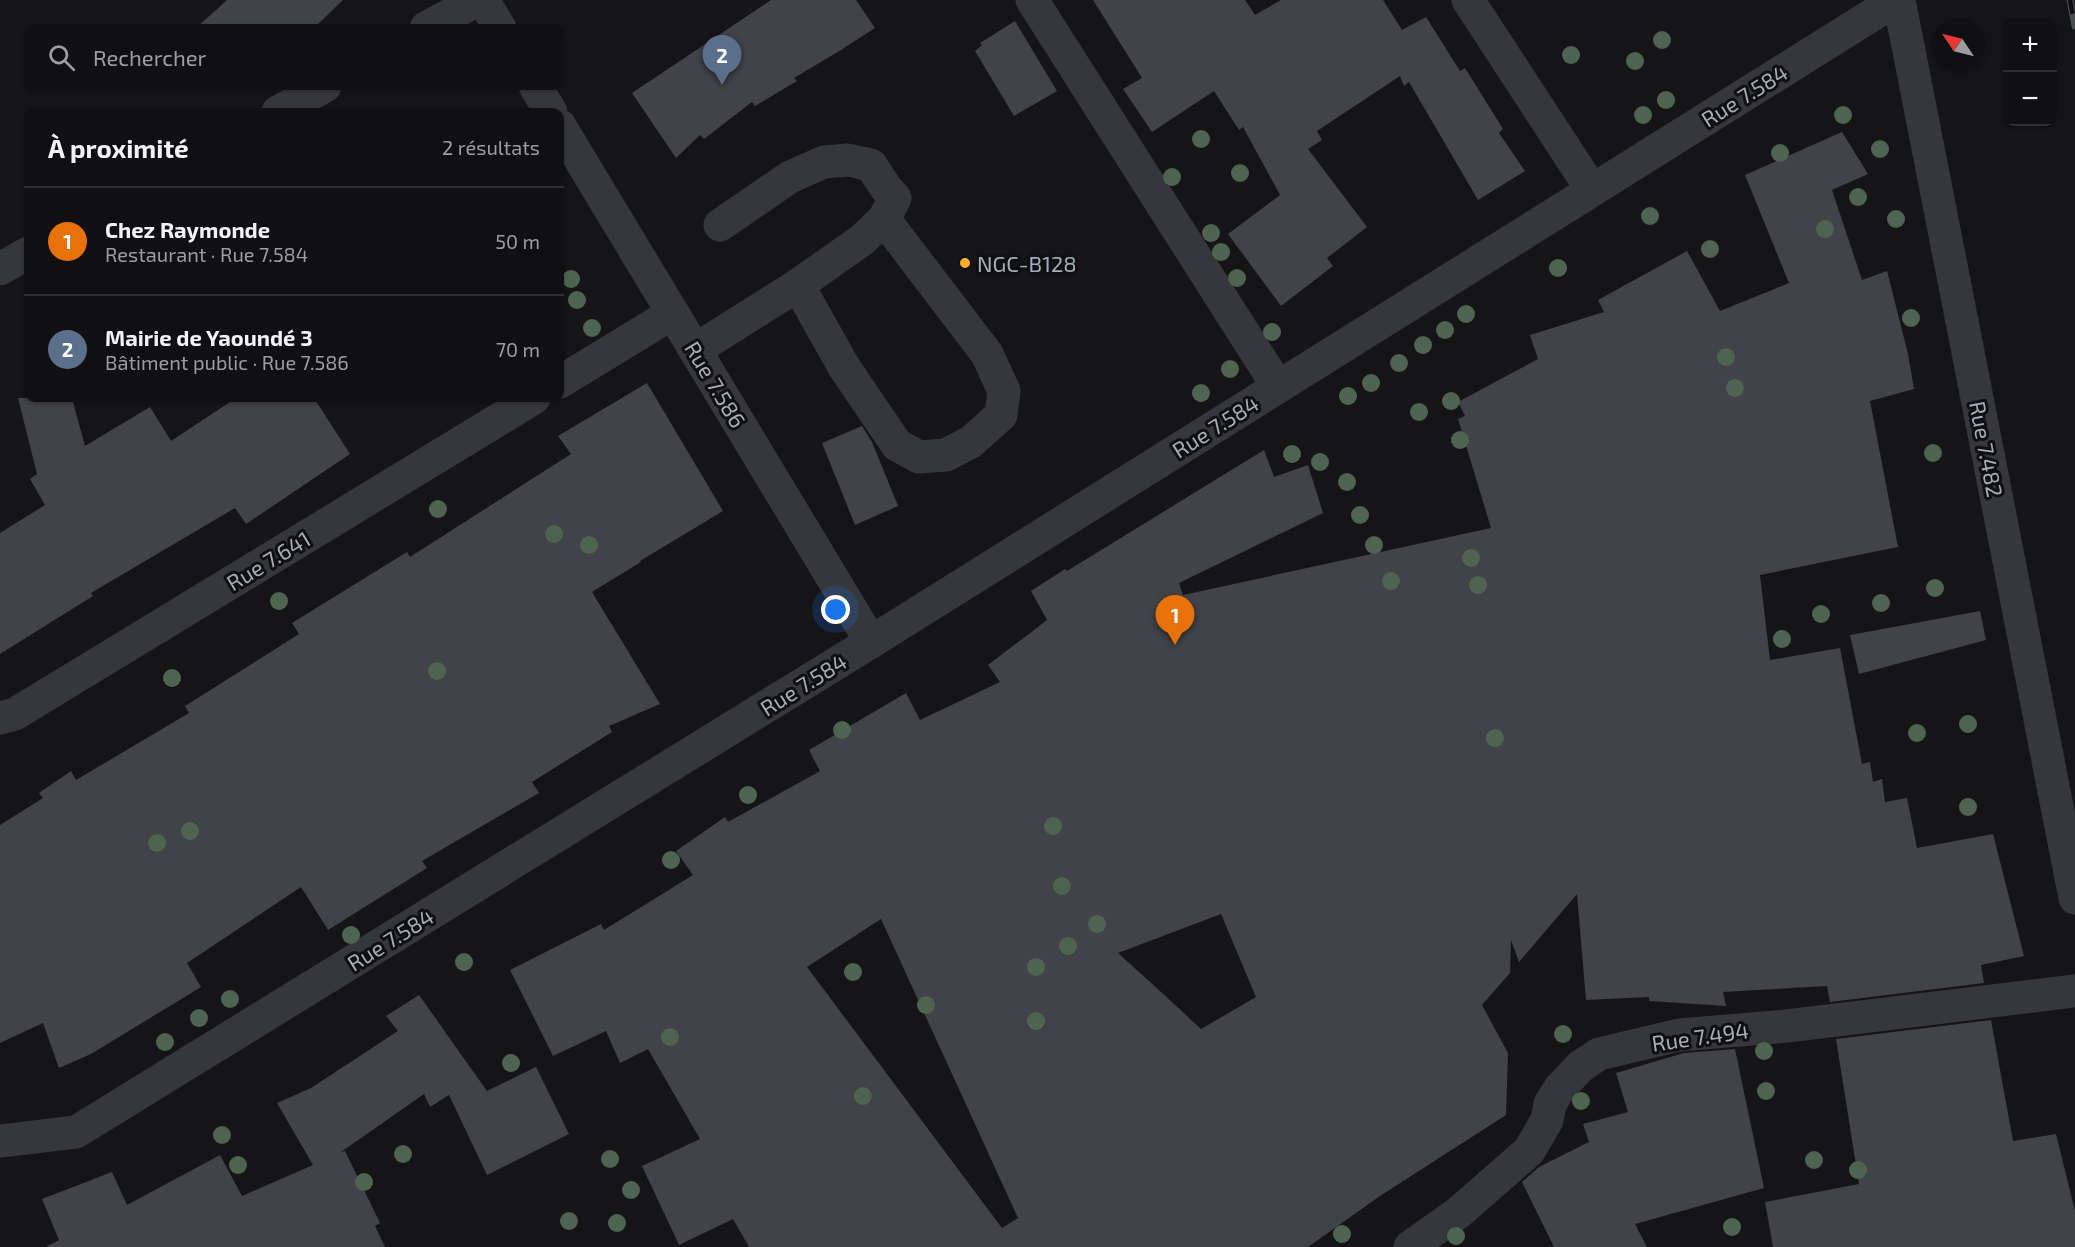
<!DOCTYPE html>
<html lang="fr">
<head>
<meta charset="utf-8">
<style>
	body { margin:0; font-family:"Exo 2",sans-serif; background:#19191b; color:#f1f3f6 }
	.controls { position:absolute; right:18px; top:18px; display:grid; overflow:hidden; border-radius:12px; box-shadow:0 2px 4px #0004 }
	.controls button { width:54px; height:54px; display:grid; place-items:center; padding:0; border:0; border-bottom:2px solid #303032; background:#101012; color:#f1f3f6; font:30px sans-serif }
	.compass { position:absolute; left:1931px; top:18px; width:54px; height:54px; border-radius:50%; background:#101012; box-shadow:0 2px 4px #0004; rotate:305deg }
	.you { position:absolute; left:836px; top:610px; width:21px; height:21px; margin:-15px; border:4px solid #fff; border-radius:50%; background:#1a73e8; box-shadow:0 0 0 9px #1a73e833 }
	.badge { display:grid; place-items:center; width:39px; height:39px; border-radius:50%; background:#feae27; color:#fff; font-size:20px; font-weight:700 }
	.pin { position:absolute; translate:-50% -50px; filter:drop-shadow(0 2px 3px #0008) }
	.pin::after { content:''; position:absolute; top:32px; width:21px; height:18px; background:inherit; clip-path:polygon(0 0,100% 0,50% 100%) }
	.list { margin:0; padding:0; list-style:none }
	h2 { display:flex; justify-content:space-between; align-items:center; height:78px; margin:0; padding:0 24px; font-size:26px }
	h2 small { font-size:20px; font-weight:400; color:#9c9d9f }
	.list li { display:grid; grid-template-columns:39px 1fr auto; gap:18px; align-items:center; box-sizing:border-box; height:108px; padding:0 24px; border-top:2px solid #303032 }
	.list b { display:block; font-size:22px; white-space:nowrap }
	.list p { margin:0; font-size:20px; white-space:nowrap; color:#9c9d9f }
	.list em { font-size:20px; font-style:normal; color:#9c9d9f }
	.icon { flex:none; width:33px; height:33px; fill:none; stroke:currentColor; stroke-width:2; stroke-linecap:round; stroke-linejoin:round }
	.map { position:relative; flex:none; width:2075px; height:1247px; overflow:hidden }
	.search { position:absolute; background:#101012; box-shadow:0 2px 4px #0004; left:24px; top:24px; width:540px; height:66px; display:flex; align-items:center; gap:15px; box-sizing:border-box; padding:0 21px; border-radius:12px; color:#9c9d9f; font-size:22px }
	.panel { position:absolute; background:#101012; box-shadow:0 2px 4px #0004; left:24px; top:108px; width:540px; height:294px; border-radius:12px }
	.map>svg:first-child { display:block }
	.building { fill:#414348; fill-rule:evenodd }
	.lines { fill:none; stroke-linecap:round; stroke-linejoin:round }
	.minor { stroke:#36373d; stroke-width:33 }
	.rail-casing { stroke:#494c52; stroke-width:7 }
	.rail { stroke:#101013; stroke-width:4.5; stroke-dasharray:14; stroke-linecap:butt }
	.tree { fill:#4e6450 }
	.poi-dot { fill:#feae27; stroke:#101013; stroke-width:2 }
	.labels { text-anchor:middle; dominant-baseline:central; stroke-width:6; stroke-linejoin:round; paint-order:stroke }
	.street-label { font-size:22px; fill:#a6adb9; stroke:#101013 }
	.poi-label { font-size:22px; fill:#a6adb9; stroke:#101013; text-anchor:start }
</style>
</head>
<body>
<div class="map">
<svg width="2075" height="1247" viewBox="0 0 2075 1247">
	<rect width="100%" height="100%" fill="#151518"/>
	<g class="building">
		<polygon points="227,0 343,0 314,28 196,28"/>
		<polygon points="771,0 856,0 875,28 841,50 794,78 797,81 755,106 752,102 704,139 700,135 676,158 632,93"/>
		<polygon points="1093,0 1245,0 1255,15 1281,0 1383,0 1402,30 1426,17 1460,71 1465,68 1503,129 1499,133 1525,171 1478,200 1409,82 1404,86 1400,76 1317,131 1322,140 1308,149 1367,227 1327,258 1333,266 1281,306 1228,234 1280,195 1243,127 1239,130 1214,91 1152,132 1123,89 1142,78"/>
		<polygon points="1015,21 1057,91 1014,116 975,51 982,45 980,43"/>
		<path d="M 1842,132 L 1868,174 L 1832,190 L 1862,280 L 1887,271 L 1908,354 L 1914,389 L 1870,401 L 1898,547 L 1760,575 L 1770,660 L 1840,648 L 1862,764 L 1870,762 L 1873,782 L 1882,779 L 1885,802 L 1907,798 L 1917,848 L 1993,834 L 2024,956 L 1981,965 L 1984,983 L 1830,1002 L 1827,986 L 1723,992 L 1726,1006 L 1649,1001 L 1649,997 L 1586,1000 L 1577,894 L 1519,962 L 1511,940 L 1510,973 L 1482,1005 L 1508,1053 L 1506,1115 L 1380,1196 L 1308,1247 L 749,1247 L 733,1219 L 679,1245 L 642,1166 L 700,1139 L 648,1049 L 620,1063 L 606,1031 L 553,1056 L 510,970 L 601,924 L 604,930 L 693,875 L 676,851 L 725,817 L 728,822 L 820,771 L 809,750 L 906,693 L 920,720 L 1000,682 L 988,665 L 1047,620 L 1031,591 L 1065,569 L 1067,571 L 1264,450 L 1274,477 L 1308,465 L 1323,513 L 1179,583 L 1183,595 L 1491,528 L 1458,419 L 1465,416 L 1458,402 L 1538,359 L 1530,335 L 1604,312 L 1598,300 L 1687,251 L 1720,311 L 1789,283 L 1745,175 ZM 1221,914 L 1256,997 L 1201,1029 L 1160,991 L 1118,953 ZM 881,919 L 1018,1218 L 1002,1228 L 807,967 Z"/>
		<polygon points="647,383 723,511 640,561 641,562 592,592 660,704 609,726 612,732 532,782 539,793 422,861 427,868 328,930 301,887 187,963 201,987 91,1054 59,1068 43,1023 0,1043 0,825 43,798 39,793 71,771 76,780 189,713 185,706 299,634 292,623 407,552 410,557 571,454 558,436"/>
		<polygon points="18,398 72,398 85,446 150,407 171,441 236,398 314,398 350,454 246,524 235,508 91,593 93,596 0,654 0,533 45,505 30,479 37,474"/>
		<polygon points="862,426 872,442 898,506 855,525 822,443"/>
		<polygon points="1980,611 1986,640 1859,674 1850,635"/>
		<polygon points="419,995 487,1091 536,1067 569,1134 487,1175 449,1095 430,1107 424,1094 341,1152 345,1151 380,1223 375,1226 385,1247 46,1247 59,1240 42,1199 112,1172 127,1205 220,1155 242,1196 313,1165 277,1103 311,1088 398,1031 386,1016"/>
		<polygon points="1991,1020 2013,1141 2056,1134 2075,1211 2075,1247 1773,1247 1765,1202 1859,1184 1836,1039"/>
		<polygon points="1735,1049 1764,1188 1635,1224 1647,1247 1554,1247 1522,1182 1539,1167 1589,1142 1583,1124 1628,1112 1616,1073 1684,1053"/>
	</g>
	<g class="lines">
		<g class="minor">
			<polyline points="483,0 500,28"/>
			<polyline points="1032,0 1278,387"/>
			<polyline points="1468,0 1592,190"/>
			<polyline points="1899,0 2075,898"/>
			<polyline points="426,28 477,0"/>
			<polyline points="535,86 551,112"/>
			<polyline points="278,112 325,86"/>
			<polyline points="560,126 871,642"/>
			<polyline points="0,269 28,253"/>
			<polyline points="798,285 844,367 897,445 919,457 946,455 971,442 1001,415 1004,391 987,354 884,219"/>
			<polyline points="695,350 798,285 862,240 884,219 895,198 886,188 871,165 848,160 824,162 790,177 720,225"/>
			<polyline points="560,382 673,313"/>
			<polyline points="0,718 15,714 534,398"/>
			<polyline points="0,1141 76,1132 871,642 1896,0"/>
			<polyline points="1410,1247 1458,1213 1529,1151 1547,1120 1550,1104 1560,1088 1581,1066 1599,1054 1679,1035 1787,1026 2075,991"/>
		</g>
		<defs>
			<polyline id="rail" points="2070,0 2075,26"/>
		</defs>
		<use href="#rail" class="rail-casing"/>
		<use href="#rail" class="rail"/>
	</g>
	<g class="tree">
		<circle cx="1662" cy="40" r="9"/>
		<circle cx="1571" cy="55" r="9"/>
		<circle cx="1635" cy="61" r="9"/>
		<circle cx="1666" cy="100" r="9"/>
		<circle cx="1643" cy="115" r="9"/>
		<circle cx="1843" cy="115" r="9"/>
		<circle cx="1201" cy="139" r="9"/>
		<circle cx="1880" cy="149" r="9"/>
		<circle cx="1780" cy="153" r="9"/>
		<circle cx="1240" cy="173" r="9"/>
		<circle cx="1172" cy="177" r="9"/>
		<circle cx="1858" cy="197" r="9"/>
		<circle cx="1650" cy="216" r="9"/>
		<circle cx="1896" cy="219" r="9"/>
		<circle cx="1825" cy="229" r="9"/>
		<circle cx="1211" cy="233" r="9"/>
		<circle cx="1710" cy="249" r="9"/>
		<circle cx="1221" cy="252" r="9"/>
		<circle cx="1558" cy="268" r="9"/>
		<circle cx="1237" cy="278" r="9"/>
		<circle cx="571" cy="279" r="9"/>
		<circle cx="577" cy="300" r="9"/>
		<circle cx="1466" cy="314" r="9"/>
		<circle cx="1911" cy="318" r="9"/>
		<circle cx="592" cy="328" r="9"/>
		<circle cx="1445" cy="330" r="9"/>
		<circle cx="1272" cy="332" r="9"/>
		<circle cx="1423" cy="345" r="9"/>
		<circle cx="1726" cy="357" r="9"/>
		<circle cx="1399" cy="363" r="9"/>
		<circle cx="1230" cy="369" r="9"/>
		<circle cx="1371" cy="383" r="9"/>
		<circle cx="1735" cy="388" r="9"/>
		<circle cx="1201" cy="393" r="9"/>
		<circle cx="1348" cy="396" r="9"/>
		<circle cx="1451" cy="401" r="9"/>
		<circle cx="1419" cy="412" r="9"/>
		<circle cx="1460" cy="440" r="9"/>
		<circle cx="1933" cy="453" r="9"/>
		<circle cx="1292" cy="454" r="9"/>
		<circle cx="1320" cy="462" r="9"/>
		<circle cx="1347" cy="482" r="9"/>
		<circle cx="438" cy="509" r="9"/>
		<circle cx="1360" cy="515" r="9"/>
		<circle cx="554" cy="534" r="9"/>
		<circle cx="589" cy="545" r="9"/>
		<circle cx="1374" cy="545" r="9"/>
		<circle cx="1471" cy="558" r="9"/>
		<circle cx="1391" cy="581" r="9"/>
		<circle cx="1478" cy="585" r="9"/>
		<circle cx="1935" cy="588" r="9"/>
		<circle cx="279" cy="601" r="9"/>
		<circle cx="1881" cy="603" r="9"/>
		<circle cx="1821" cy="614" r="9"/>
		<circle cx="1782" cy="639" r="9"/>
		<circle cx="437" cy="671" r="9"/>
		<circle cx="172" cy="678" r="9"/>
		<circle cx="1968" cy="724" r="9"/>
		<circle cx="842" cy="730" r="9"/>
		<circle cx="1917" cy="733" r="9"/>
		<circle cx="1495" cy="738" r="9"/>
		<circle cx="748" cy="795" r="9"/>
		<circle cx="1968" cy="807" r="9"/>
		<circle cx="1053" cy="826" r="9"/>
		<circle cx="190" cy="831" r="9"/>
		<circle cx="157" cy="843" r="9"/>
		<circle cx="671" cy="860" r="9"/>
		<circle cx="1062" cy="886" r="9"/>
		<circle cx="1097" cy="924" r="9"/>
		<circle cx="351" cy="935" r="9"/>
		<circle cx="1068" cy="946" r="9"/>
		<circle cx="464" cy="962" r="9"/>
		<circle cx="1036" cy="967" r="9"/>
		<circle cx="853" cy="972" r="9"/>
		<circle cx="230" cy="999" r="9"/>
		<circle cx="926" cy="1005" r="9"/>
		<circle cx="199" cy="1018" r="9"/>
		<circle cx="1036" cy="1021" r="9"/>
		<circle cx="1563" cy="1034" r="9"/>
		<circle cx="670" cy="1037" r="9"/>
		<circle cx="165" cy="1042" r="9"/>
		<circle cx="1764" cy="1051" r="9"/>
		<circle cx="511" cy="1063" r="9"/>
		<circle cx="1766" cy="1091" r="9"/>
		<circle cx="863" cy="1096" r="9"/>
		<circle cx="1581" cy="1101" r="9"/>
		<circle cx="222" cy="1135" r="9"/>
		<circle cx="403" cy="1154" r="9"/>
		<circle cx="610" cy="1159" r="9"/>
		<circle cx="1814" cy="1160" r="9"/>
		<circle cx="238" cy="1165" r="9"/>
		<circle cx="1858" cy="1170" r="9"/>
		<circle cx="364" cy="1182" r="9"/>
		<circle cx="631" cy="1190" r="9"/>
		<circle cx="569" cy="1221" r="9"/>
		<circle cx="617" cy="1223" r="9"/>
		<circle cx="1732" cy="1227" r="9"/>
		<circle cx="1342" cy="1234" r="9"/>
		<circle cx="1456" cy="1236" r="9"/>
	</g>
	<circle class="poi-dot" cx="965" cy="263" r="6"/>
	<g class="labels">
		<g class="street-label">
			<text transform="translate(1744 95) rotate(-32)">Rue 7.584</text>
			<text transform="translate(716 384) rotate(59)">Rue 7.586</text>
			<text transform="translate(1215 426) rotate(-32)">Rue 7.584</text>
			<text transform="translate(1987 449) rotate(79)">Rue 7.482</text>
			<text transform="translate(268 560) rotate(-31)">Rue 7.641</text>
			<text transform="translate(803 684) rotate(-32)">Rue 7.584</text>
			<text transform="translate(390 939) rotate(-32)">Rue 7.584</text>
			<text transform="translate(1700 1036) rotate(-8)">Rue 7.494</text>
		</g>
		<g class="poi-label">
			<text x="977" y="263">NGC-B128</text>
		</g>
	</g>
</svg>
<div class="controls">
<button>+</button>
<button>−</button>
</div>
<svg class="compass" viewBox="-18 -18 36 36"><path d="M0-13l5 13h-10z" fill="#e53935"/><path d="M0 13l5-13h-10z" fill="#9c9d9f"/></svg>
<div class="you"></div>
<div class="pin badge" style="left:1175px;top:645px;background:#e8710a">1</div>
<div class="pin badge" style="left:722px;top:85px;background:#5c6f8a">2</div>
<div class="search"><svg class="icon" aria-label="search" viewBox="0 0 24 24"><circle cx="10" cy="10" r="6"/><path d="M15 15l6 6"/></svg>Rechercher</div>
<section class="panel">
<h2>À proximité<small>2 résultats</small></h2>
<ul class="list">
<li><span class="badge" style="background:#e8710a">1</span><div><b>Chez Raymonde</b><p>Restaurant · Rue 7.584</p></div><em>50 m</em></li>
<li><span class="badge" style="background:#5c6f8a">2</span><div><b>Mairie de Yaoundé 3</b><p>Bâtiment public · Rue 7.586</p></div><em>70 m</em></li>
</ul>
</section>
</div>
</body>
</html>
